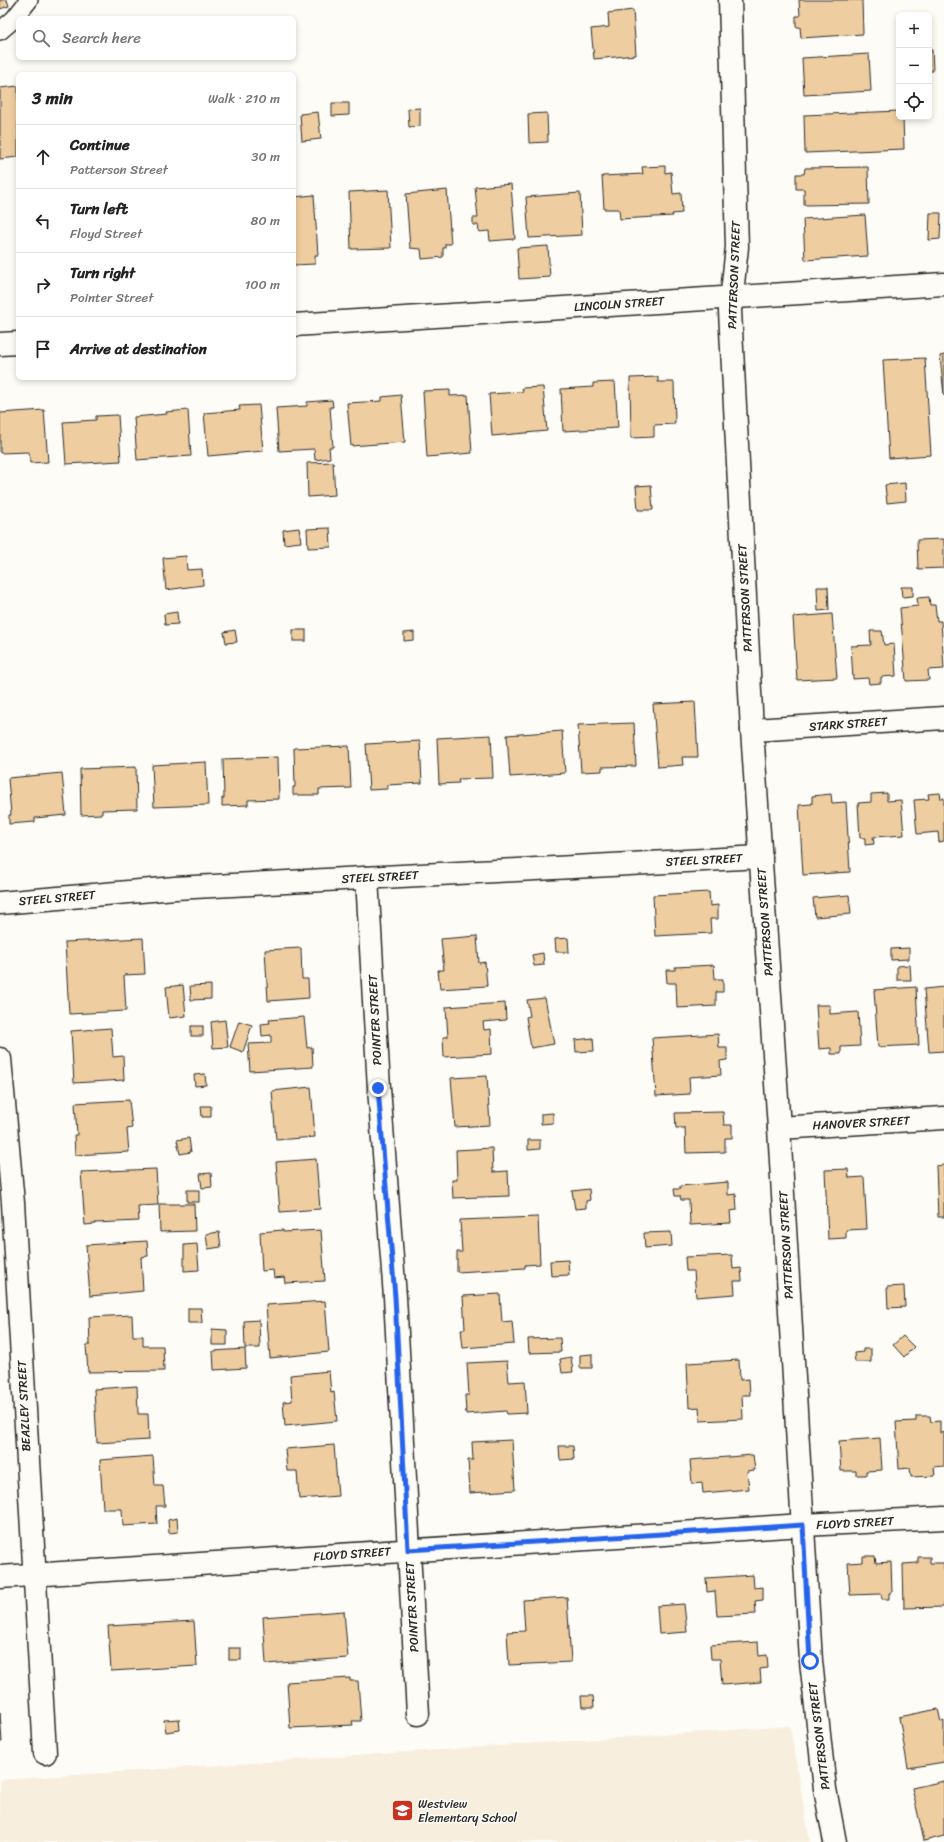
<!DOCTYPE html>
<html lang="en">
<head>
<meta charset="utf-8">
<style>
	body { margin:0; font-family:Sriracha,sans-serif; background:#f6f6f6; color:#222 }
	.controls { position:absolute; right:12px; top:12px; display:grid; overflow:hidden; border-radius:6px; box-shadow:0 2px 6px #0003 }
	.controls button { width:36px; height:36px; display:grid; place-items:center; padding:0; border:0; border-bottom:1px solid #e0e0e0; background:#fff; color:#222; font:20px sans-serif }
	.stop { position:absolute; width:12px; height:12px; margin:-9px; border:3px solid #2563eb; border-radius:50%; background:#fff }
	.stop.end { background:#2563eb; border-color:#fff; box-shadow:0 1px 4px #0008 }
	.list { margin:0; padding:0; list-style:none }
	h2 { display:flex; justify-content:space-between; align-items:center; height:52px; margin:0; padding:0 16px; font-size:17px }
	h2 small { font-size:13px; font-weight:400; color:#767676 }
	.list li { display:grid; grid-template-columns:26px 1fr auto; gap:12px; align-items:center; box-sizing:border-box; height:64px; padding:0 16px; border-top:1px solid #e0e0e0 }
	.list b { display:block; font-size:15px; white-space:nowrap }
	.list p { margin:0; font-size:13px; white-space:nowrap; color:#767676 }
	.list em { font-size:13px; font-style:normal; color:#767676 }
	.icon { flex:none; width:22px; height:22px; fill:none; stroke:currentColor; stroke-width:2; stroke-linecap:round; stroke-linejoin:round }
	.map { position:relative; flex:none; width:944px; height:1842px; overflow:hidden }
	.search { position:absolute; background:#fff; box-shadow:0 2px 6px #0003; left:16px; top:16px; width:280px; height:44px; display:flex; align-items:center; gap:10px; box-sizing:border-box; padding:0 14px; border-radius:6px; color:#767676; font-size:15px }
	.panel { position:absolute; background:#fff; box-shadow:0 2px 6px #0003; left:16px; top:72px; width:280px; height:308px; border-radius:6px }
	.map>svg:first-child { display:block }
	.built { fill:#f8eedd }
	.building { fill:#eecda0; stroke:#2b2b2b }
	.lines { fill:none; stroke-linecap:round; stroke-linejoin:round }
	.lane-casing { stroke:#2b2b2b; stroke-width:20 }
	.street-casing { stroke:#2b2b2b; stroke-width:25 }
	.lane { stroke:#fdfcf7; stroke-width:17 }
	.street { stroke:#fdfcf7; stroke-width:22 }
	.route { stroke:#2563eb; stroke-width:5 }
	.labels { text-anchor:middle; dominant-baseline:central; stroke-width:3; stroke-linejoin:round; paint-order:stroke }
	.street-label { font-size:12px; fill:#2b2b2b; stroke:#fdfcf7 }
	.poi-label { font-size:12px; fill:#2b2b2b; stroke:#fdfcf7; text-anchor:start }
</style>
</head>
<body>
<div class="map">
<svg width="944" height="1842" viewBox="0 0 944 1842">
	<rect width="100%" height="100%" fill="#fdfcf7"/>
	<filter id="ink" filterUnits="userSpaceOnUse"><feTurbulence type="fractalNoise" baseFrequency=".025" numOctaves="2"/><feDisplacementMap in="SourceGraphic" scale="8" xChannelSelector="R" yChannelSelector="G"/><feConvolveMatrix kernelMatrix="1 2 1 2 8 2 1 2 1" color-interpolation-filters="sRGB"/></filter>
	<g filter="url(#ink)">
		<polygon class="built" points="790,1726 810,1842 0,1842 0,1780"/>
		<g class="building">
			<polygon points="0,0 7,0 9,6 0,9"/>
			<polygon points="799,0 862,0 863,34 801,38 800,27 796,27 796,16 800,16"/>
			<polygon points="633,10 636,55 594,59 591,29 609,27 608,13"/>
			<polygon points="929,50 932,50 933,71 929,71"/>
			<polygon points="869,54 871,91 804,95 802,58"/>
			<polygon points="18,86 18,157 0,159 0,88"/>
			<polygon points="332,103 349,103 349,115 332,116"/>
			<polygon points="420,108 420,126 409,127 408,109"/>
			<polygon points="899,111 899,117 903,117 904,149 805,153 804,115"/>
			<polygon points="318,112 321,139 302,141 300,114"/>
			<polygon points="547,113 548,142 529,143 528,114"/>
			<polygon points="665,166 665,173 671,172 673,194 681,193 682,213 672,214 673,216 620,219 619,209 604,209 602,176 643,174 642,167"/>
			<polygon points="868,167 869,204 804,205 804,189 796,189 796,174 804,174 805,168"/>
			<polygon points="511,184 515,239 490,241 489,231 479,232 478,225 473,225 473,218 478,218 475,187"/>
			<polygon points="388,190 391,248 351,249 349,192"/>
			<polygon points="447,190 451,244 445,244 445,248 443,248 443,257 422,259 421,249 410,248 406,194"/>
			<polygon points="580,193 582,235 529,238 526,197"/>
			<polygon points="314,195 318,255 315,255 315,264 294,265 294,197"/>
			<polygon points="930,213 941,213 940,239 929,240"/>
			<polygon points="865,215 868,256 805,260 803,219"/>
			<polygon points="548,246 550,277 519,279 517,248"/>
			<polygon points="944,355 944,396 940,356"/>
			<polygon points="925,358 931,455 889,458 883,360"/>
			<polygon points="658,377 658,382 674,382 675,424 654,425 654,437 631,438 630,378"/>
			<polygon points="615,382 618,428 563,431 561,389 593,387 593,383"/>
			<polygon points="543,387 547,431 492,436 489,394 523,392 522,388"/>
			<polygon points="450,390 450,396 468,395 472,453 427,457 423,391"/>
			<polygon points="401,395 405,442 351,446 347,403 382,401 382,397"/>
			<polygon points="332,400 333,407 330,407 333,447 329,447 330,458 315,460 314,449 279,451 276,408 307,406 307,402"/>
			<polygon points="259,405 263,451 208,456 204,413 240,410 239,406"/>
			<polygon points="44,410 48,462 30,463 29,452 0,453 0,413"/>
			<polygon points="188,410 191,456 137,460 134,417 167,414 166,412"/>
			<polygon points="118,415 121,461 66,464 63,422 96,420 96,416"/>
			<polygon points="333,462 335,495 308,497 307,463"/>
			<polygon points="905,483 906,501 887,503 885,485"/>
			<polygon points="651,485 653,510 638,510 636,486"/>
			<polygon points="299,528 301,542 284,544 283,530"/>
			<polygon points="330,528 331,547 308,548 307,529"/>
			<polygon points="944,539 944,568 918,569 917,540"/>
			<polygon points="186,556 187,570 202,569 203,585 166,590 163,558"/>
			<polygon points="817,587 828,587 829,610 818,611"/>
			<polygon points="901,587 913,587 913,596 902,597"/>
			<polygon points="929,597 930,605 935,605 937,621 941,621 944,669 928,670 929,680 906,681 900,608 918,606 917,598"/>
			<polygon points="177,612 178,624 165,625 164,614"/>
			<polygon points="832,614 837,678 797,680 793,617"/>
			<polygon points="235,630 237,642 226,643 224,632"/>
			<rect x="293" y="630" width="13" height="11"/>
			<polygon points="870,631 882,631 884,645 894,644 896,676 881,677 881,683 869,684 868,678 853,679 851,646 871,645"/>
			<polygon points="414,632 414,640 404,641 404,633"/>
			<polygon points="695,702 698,757 682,757 683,765 658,767 653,704"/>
			<polygon points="634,723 636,766 602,767 602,771 581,772 578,725"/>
			<polygon points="562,731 565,773 510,777 507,735"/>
			<polygon points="491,735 493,778 458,779 459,783 439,784 437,738"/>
			<polygon points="420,741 422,783 387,785 387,789 369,790 366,744"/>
			<polygon points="349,746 351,788 319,789 319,795 293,795 293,787 295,787 294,748"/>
			<polygon points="278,757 279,799 248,800 248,805 222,806 222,798 224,798 223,759"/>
			<polygon points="206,762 208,805 154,807 152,765"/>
			<polygon points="136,767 137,809 102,810 102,814 81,815 80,769"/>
			<polygon points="62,773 66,815 35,818 35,822 9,824 9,815 11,815 8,778"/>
			<polygon points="887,793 887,801 901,800 904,835 873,837 874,844 865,845 865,838 860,838 858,803 871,802 871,794"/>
			<polygon points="940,793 941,799 944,798 944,841 939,842 938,832 917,834 914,800 929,799 928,794"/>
			<polygon points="831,794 832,803 846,802 850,872 803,875 799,805 812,804 812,796"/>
			<polygon points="709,892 710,906 718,905 718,919 710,919 711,933 655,936 653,895"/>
			<polygon points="849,895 851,914 815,917 813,898"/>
			<polygon points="477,936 479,963 485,962 487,986 440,989 438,970 444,970 441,939"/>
			<polygon points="143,938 145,974 124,975 126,1011 69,1014 65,942"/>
			<polygon points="568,938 569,952 556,952 555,939"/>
			<polygon points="301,948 302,979 308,979 309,998 268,1001 265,950"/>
			<polygon points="909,948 909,959 891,960 891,949"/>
			<polygon points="543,953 544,965 534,966 532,955"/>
			<polygon points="714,965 715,979 723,979 723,992 716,992 716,1006 677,1008 676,983 667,983 666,970 675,970 675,967"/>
			<polygon points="910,965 911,980 897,980 897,966"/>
			<polygon points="183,985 186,1016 169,1018 166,987"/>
			<polygon points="211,985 211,999 191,1000 190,986"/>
			<polygon points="916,987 919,1045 878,1047 874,990"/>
			<polygon points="944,987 944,1051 929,1052 924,989"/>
			<polygon points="545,998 554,1044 531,1048 526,1017 530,1016 527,1000"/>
			<polygon points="505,1003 506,1020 483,1022 484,1030 491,1029 492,1054 444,1057 443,1037 448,1037 446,1007"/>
			<polygon points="816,1005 830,1005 830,1014 858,1012 860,1046 841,1047 841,1054 831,1054 831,1048 819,1049"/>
			<polygon points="304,1017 307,1048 312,1047 313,1067 250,1071 248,1044 271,1043 271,1035 262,1036 261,1024 270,1023 269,1020"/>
			<polygon points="225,1020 228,1047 213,1048 211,1022"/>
			<polygon points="239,1021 252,1025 243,1052 230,1047"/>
			<rect x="191" y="1026" width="12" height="10"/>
			<polygon points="111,1028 113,1057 123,1056 124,1080 74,1083 71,1031"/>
			<polygon points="718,1034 719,1048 727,1048 727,1060 720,1061 721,1075 689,1077 690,1094 656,1096 652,1038"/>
			<polygon points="593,1038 594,1051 576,1052 575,1040"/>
			<polygon points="205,1074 206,1085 195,1086 194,1075"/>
			<polygon points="487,1076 490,1125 455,1127 451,1078"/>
			<polygon points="311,1087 315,1137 276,1140 272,1091"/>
			<polygon points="129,1100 132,1128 127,1129 129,1152 75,1155 74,1135 77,1135 75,1103"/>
			<polygon points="201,1106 211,1106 211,1117 202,1117"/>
			<polygon points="723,1112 724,1125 732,1125 732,1138 725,1138 725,1152 686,1153 685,1128 676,1128 675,1113"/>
			<polygon points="553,1113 553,1123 541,1124 541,1114"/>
			<polygon points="189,1138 191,1152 180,1154 177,1140"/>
			<polygon points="528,1140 540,1140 540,1149 528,1150"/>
			<polygon points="492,1148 493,1172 508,1171 509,1196 453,1198 452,1180 457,1180 456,1150"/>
			<polygon points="316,1159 320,1209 280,1212 276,1162"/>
			<polygon points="944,1165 944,1217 938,1217 936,1166"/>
			<polygon points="156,1169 158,1205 138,1206 139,1221 95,1223 95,1224 85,1225 81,1172"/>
			<polygon points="848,1169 849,1178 864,1177 867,1229 846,1230 846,1238 828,1239 825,1170"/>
			<polygon points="211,1173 212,1187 202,1188 200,1174"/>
			<polygon points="728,1182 728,1195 736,1194 737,1210 730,1211 731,1223 690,1225 689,1200 681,1200 680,1196 675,1196 674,1189 680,1189 680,1186"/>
			<polygon points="589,1189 590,1200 586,1201 586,1208 575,1209 572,1191"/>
			<rect x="187" y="1190" width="12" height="12"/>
			<polygon points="159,1204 194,1204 195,1231 160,1232"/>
			<polygon points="538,1217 540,1264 525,1265 525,1268 457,1272 457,1252 462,1252 460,1220"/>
			<polygon points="283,1230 283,1232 321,1230 325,1281 285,1283 284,1277 274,1278 273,1270 262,1271 260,1232"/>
			<polygon points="219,1232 221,1247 208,1249 206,1234"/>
			<polygon points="671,1232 672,1246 645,1248 644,1233"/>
			<polygon points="147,1241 148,1256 141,1257 143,1291 90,1296 86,1245"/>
			<polygon points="197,1244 199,1270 184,1271 184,1245"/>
			<polygon points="732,1255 733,1269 741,1268 742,1281 734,1281 735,1294 696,1297 694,1271 686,1271 685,1257"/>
			<polygon points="568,1260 569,1275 551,1276 550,1261"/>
			<polygon points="904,1286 905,1307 888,1308 887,1287"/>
			<polygon points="500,1294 502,1322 512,1321 514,1344 463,1348 461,1329 465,1329 463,1296"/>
			<polygon points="325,1301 329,1352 270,1358 266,1305"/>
			<polygon points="188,1308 201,1308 202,1323 188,1323"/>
			<polygon points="132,1315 133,1336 143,1336 143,1346 163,1346 164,1371 88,1372 86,1345 90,1345 89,1317"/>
			<polygon points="259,1320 260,1348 245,1348 244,1321"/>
			<polygon points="212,1329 227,1330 227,1345 212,1345"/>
			<polygon points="903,1336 914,1347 904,1357 893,1345"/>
			<polygon points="560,1338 561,1352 529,1353 528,1339"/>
			<polygon points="245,1349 246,1368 214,1370 213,1351"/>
			<polygon points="863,1349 871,1349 871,1362 855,1362 854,1353 863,1352"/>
			<polygon points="592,1354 592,1368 580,1368 580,1355"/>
			<polygon points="571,1357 573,1372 562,1373 560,1359"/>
			<polygon points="739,1360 740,1380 749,1379 750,1395 742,1395 743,1419 700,1421 699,1407 689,1408 687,1363"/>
			<polygon points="507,1361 509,1382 525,1381 527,1413 507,1414 506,1411 466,1414 465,1395 469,1395 467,1363"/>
			<polygon points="329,1371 331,1393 334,1392 337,1421 285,1426 283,1402 292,1401 290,1375"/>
			<polygon points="137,1386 138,1414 148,1414 149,1440 97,1443 94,1389"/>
			<polygon points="916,1416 930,1416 931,1422 940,1421 940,1433 944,1432 944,1466 934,1467 935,1476 911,1477 910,1468 899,1469 896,1422 916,1421"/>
			<polygon points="880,1438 882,1470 866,1471 866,1475 856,1475 856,1471 841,1471 839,1441"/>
			<polygon points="512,1440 515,1490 470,1493 468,1460 473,1460 472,1442"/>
			<polygon points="334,1445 338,1496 299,1499 297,1471 287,1471 285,1449"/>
			<polygon points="559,1446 573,1446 574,1459 560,1460"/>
			<polygon points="753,1455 755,1470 747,1471 749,1489 703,1493 702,1483 692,1484 690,1460"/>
			<polygon points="153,1456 155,1486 163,1486 165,1506 156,1506 157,1524 123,1526 122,1509 103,1509 100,1460"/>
			<polygon points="177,1518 178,1532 169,1533 168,1520"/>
			<polygon points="863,1556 875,1556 876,1563 891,1562 892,1593 889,1593 889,1599 882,1599 881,1594 850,1595 848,1563 863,1562"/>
			<polygon points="918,1557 930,1557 930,1563 944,1563 944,1607 904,1608 903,1564 918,1563"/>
			<polygon points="753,1575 754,1588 763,1587 763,1600 755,1601 756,1614 717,1616 715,1591 707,1592 706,1578"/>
			<polygon points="567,1597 571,1662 509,1665 507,1632 525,1631 523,1600"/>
			<polygon points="684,1604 687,1632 659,1634 657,1606"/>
			<polygon points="344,1611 348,1658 266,1664 263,1617"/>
			<polygon points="194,1621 197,1666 111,1671 108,1626"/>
			<polygon points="758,1642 759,1656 767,1655 768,1668 760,1669 761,1682 722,1685 720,1659 711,1659 710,1645"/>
			<rect x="229" y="1648" width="12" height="12"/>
			<polygon points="350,1678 350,1681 358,1681 361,1721 352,1721 353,1725 290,1728 287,1682"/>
			<polygon points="581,1696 593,1696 594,1707 582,1707"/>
			<polygon points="938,1709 941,1722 944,1721 944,1762 908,1768 899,1717"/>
			<polygon points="0,1712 2,1742 0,1742"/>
			<polygon points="179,1719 180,1730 166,1732 164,1720"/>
			<polygon points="944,1781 944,1836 924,1841 912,1788"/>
		</g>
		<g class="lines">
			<defs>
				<polyline id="lane" points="0,31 14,19 29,0"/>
				<g id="street">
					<polyline points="730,0 737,247 730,311 752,730 779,1128 811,1661 825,1789 835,1842"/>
					<polyline points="294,325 944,284"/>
					<polyline points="0,344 18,343"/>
					<polyline points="752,730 944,718"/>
					<polyline points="367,878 379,1088 395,1297 418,1714"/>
					<polyline points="0,903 175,888 761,857"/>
					<polyline points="0,1059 13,1203 45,1753"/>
					<polyline points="779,1128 944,1118"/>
					<polyline points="0,1577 803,1525 944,1518"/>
				</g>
			</defs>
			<use href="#lane" class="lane-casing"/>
			<use href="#street" class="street-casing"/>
			<use href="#lane" class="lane"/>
			<use href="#street" class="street"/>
		</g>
	</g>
	<g class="lines" filter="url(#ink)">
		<polyline class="route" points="378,1088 395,1297 408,1550 803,1525 810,1661"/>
	</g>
	<defs>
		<symbol id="school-square" viewBox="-11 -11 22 22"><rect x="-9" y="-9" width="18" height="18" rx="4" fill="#c8321e" stroke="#fdfcf7"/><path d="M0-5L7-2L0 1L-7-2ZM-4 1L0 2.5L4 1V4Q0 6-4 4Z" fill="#fff"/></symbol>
	</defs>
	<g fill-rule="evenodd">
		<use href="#school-square" x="390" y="1798" width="25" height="25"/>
	</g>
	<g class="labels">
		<g class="street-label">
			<text transform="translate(734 275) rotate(-88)">PATTERSON STREET</text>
			<text transform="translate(619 304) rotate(-4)">LINCOLN STREET</text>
			<text transform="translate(745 598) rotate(-93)">PATTERSON STREET</text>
			<text transform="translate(848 724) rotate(-4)">STARK STREET</text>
			<text transform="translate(704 860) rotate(-3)">STEEL STREET</text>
			<text transform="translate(380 877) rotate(-3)">STEEL STREET</text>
			<text transform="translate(57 898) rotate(-5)">STEEL STREET</text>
			<text transform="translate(765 922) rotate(-94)">PATTERSON STREET</text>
			<text transform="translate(375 1020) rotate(-93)">POINTER STREET</text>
			<text transform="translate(861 1123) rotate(-3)">HANOVER STREET</text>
			<text transform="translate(786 1245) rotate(-93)">PATTERSON STREET</text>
			<text transform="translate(24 1406) rotate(-93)">BEAZLEY STREET</text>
			<text transform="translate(855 1523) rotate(-3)">FLOYD STREET</text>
			<text transform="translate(352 1554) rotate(-4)">FLOYD STREET</text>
			<text transform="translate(412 1607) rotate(-93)">POINTER STREET</text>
			<text transform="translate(819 1736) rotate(-97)">PATTERSON STREET</text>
		</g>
		<g class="poi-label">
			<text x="418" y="1804">Westview<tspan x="418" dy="14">Elementary School</tspan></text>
		</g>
	</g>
</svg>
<div class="controls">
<button>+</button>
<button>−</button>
<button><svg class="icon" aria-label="locate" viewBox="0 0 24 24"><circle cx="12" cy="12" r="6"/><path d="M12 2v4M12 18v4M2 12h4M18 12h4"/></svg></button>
</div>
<div class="stop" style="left:810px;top:1661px"></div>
<div class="stop end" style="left:378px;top:1088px"></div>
<div class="search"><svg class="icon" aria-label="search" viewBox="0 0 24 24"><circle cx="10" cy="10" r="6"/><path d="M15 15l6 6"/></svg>Search here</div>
<section class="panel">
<h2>3 min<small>Walk · 210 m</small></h2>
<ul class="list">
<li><svg class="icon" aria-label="ahead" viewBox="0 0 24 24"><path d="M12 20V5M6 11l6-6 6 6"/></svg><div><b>Continue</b><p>Patterson Street</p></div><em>30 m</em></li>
<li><svg class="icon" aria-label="left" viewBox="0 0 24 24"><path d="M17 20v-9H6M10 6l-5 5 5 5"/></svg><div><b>Turn left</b><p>Floyd Street</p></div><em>80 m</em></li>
<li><svg class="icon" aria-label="right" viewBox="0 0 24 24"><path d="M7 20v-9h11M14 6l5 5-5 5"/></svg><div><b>Turn right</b><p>Pointer Street</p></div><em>100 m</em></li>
<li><svg class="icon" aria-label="arrive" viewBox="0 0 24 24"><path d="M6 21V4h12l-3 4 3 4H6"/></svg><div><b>Arrive at destination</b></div></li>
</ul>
</section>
</div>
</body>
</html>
